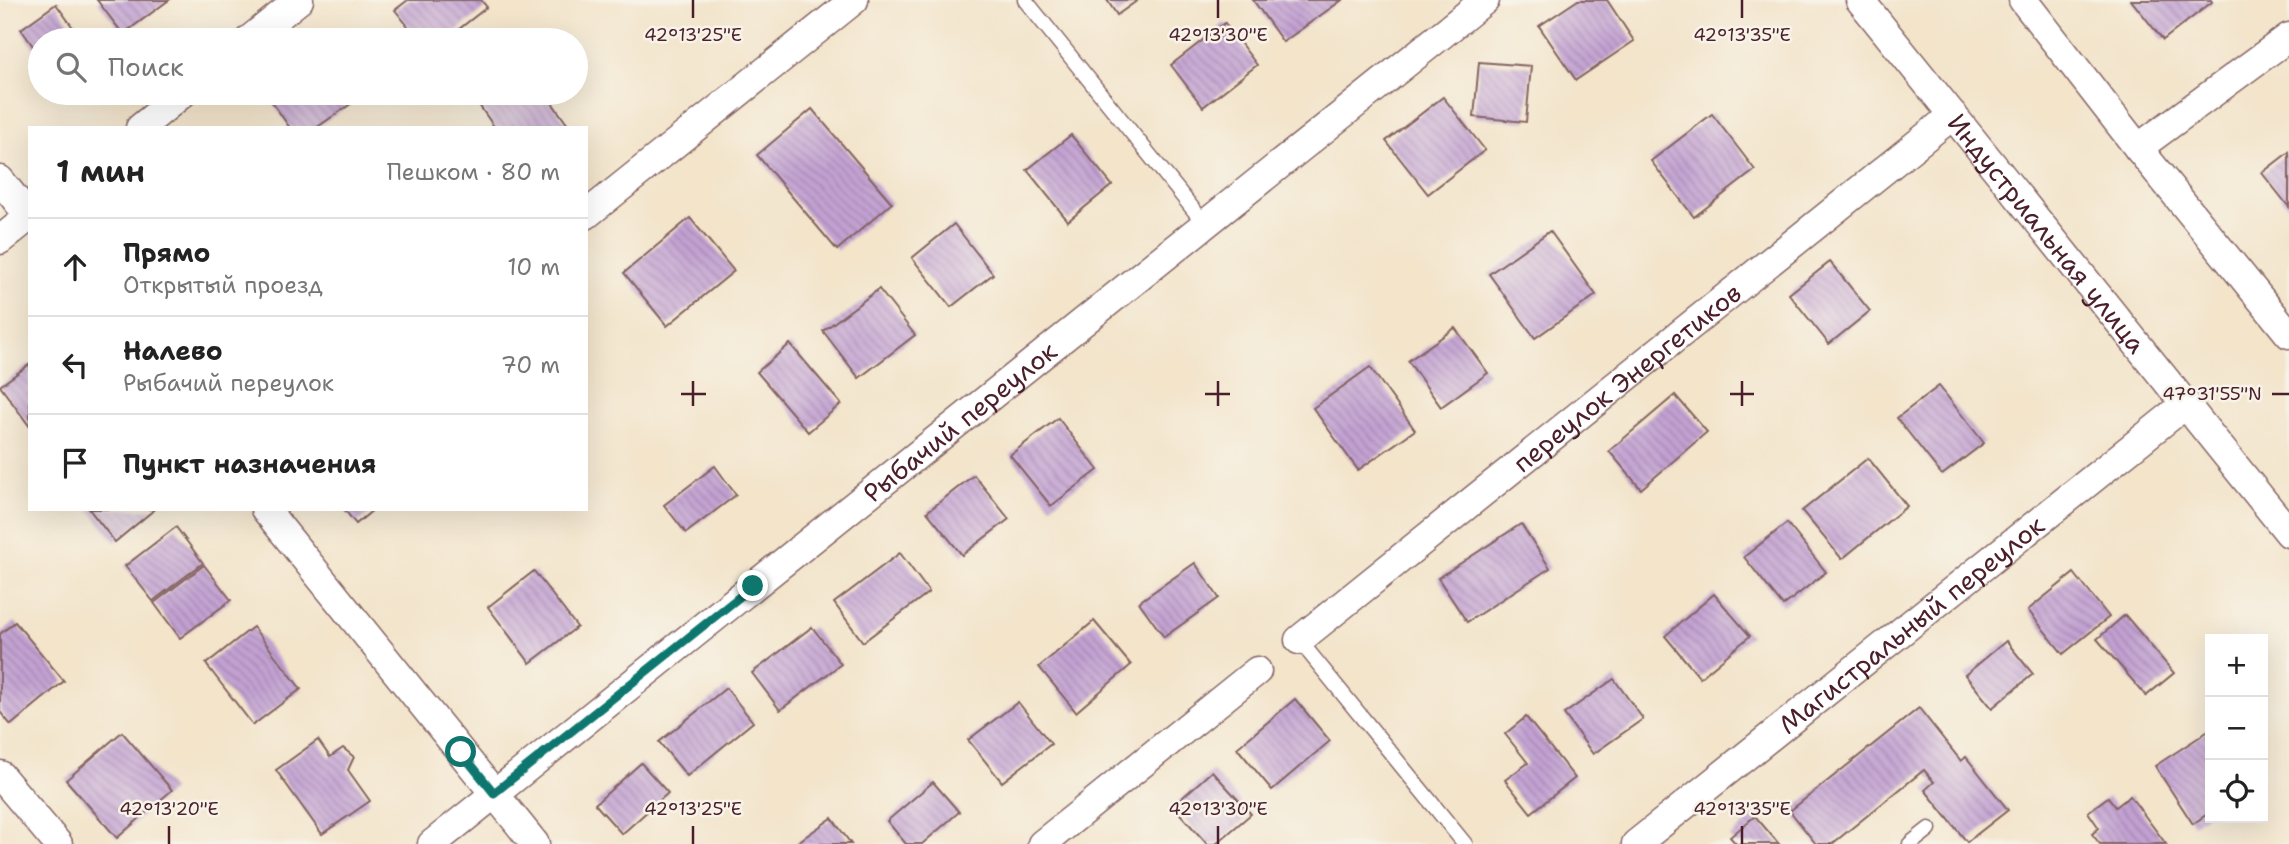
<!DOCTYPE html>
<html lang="ru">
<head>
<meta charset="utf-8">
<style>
	body { margin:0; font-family:"Shantell Sans",sans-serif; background:#f2f2f2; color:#222 }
	.controls { position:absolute; right:21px; bottom:21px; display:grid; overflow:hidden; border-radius:0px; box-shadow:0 7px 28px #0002 }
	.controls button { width:63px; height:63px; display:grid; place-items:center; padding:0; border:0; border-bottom:2px solid #e0e0e0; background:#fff; color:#222; font:35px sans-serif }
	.stop { position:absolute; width:21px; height:21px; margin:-16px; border:5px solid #0f766e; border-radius:50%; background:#fff }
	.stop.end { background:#0f766e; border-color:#fff; box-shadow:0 2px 7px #0008 }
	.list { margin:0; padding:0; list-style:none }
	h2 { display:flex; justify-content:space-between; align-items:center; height:91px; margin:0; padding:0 28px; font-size:30px }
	h2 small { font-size:23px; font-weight:400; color:#767676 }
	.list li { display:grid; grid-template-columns:46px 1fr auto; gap:21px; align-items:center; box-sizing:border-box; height:98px; padding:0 28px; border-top:2px solid #e0e0e0 }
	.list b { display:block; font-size:26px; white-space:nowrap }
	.list p { margin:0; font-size:23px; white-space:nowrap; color:#767676 }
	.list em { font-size:23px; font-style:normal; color:#767676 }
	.icon { flex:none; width:38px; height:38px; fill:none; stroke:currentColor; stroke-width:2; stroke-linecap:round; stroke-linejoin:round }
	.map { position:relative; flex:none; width:2289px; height:844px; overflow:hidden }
	.search { position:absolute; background:#fff; box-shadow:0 7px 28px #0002; left:28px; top:28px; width:560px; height:77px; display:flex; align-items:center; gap:18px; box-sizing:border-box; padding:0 24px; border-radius:38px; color:#767676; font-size:26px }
	.panel { position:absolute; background:#fff; box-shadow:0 7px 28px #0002; left:28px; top:126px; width:560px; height:385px; border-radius:0px }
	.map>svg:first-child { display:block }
	.building { fill:url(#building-back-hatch) }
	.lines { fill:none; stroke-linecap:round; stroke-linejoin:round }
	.lane-casing { stroke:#856463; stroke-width:17 }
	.street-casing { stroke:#856463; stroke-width:31 }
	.lane { stroke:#fff; stroke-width:14 }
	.street { stroke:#fff; stroke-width:28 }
	.route { stroke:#0f766e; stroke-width:9 }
	.ticks { fill:none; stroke:#4a1f2b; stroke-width:2.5 }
	.labels { text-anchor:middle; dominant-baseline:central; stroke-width:5; stroke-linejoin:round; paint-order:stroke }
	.street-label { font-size:26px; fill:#4a1f2b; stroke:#f7f3e8 }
	.ticks-label { font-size:18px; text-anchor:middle; fill:#4a1f2b; stroke:#f7f3e8; stroke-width:5; stroke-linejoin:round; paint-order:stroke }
</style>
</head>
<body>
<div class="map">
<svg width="2289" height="844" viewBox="0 0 2289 844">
	<defs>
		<pattern id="building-back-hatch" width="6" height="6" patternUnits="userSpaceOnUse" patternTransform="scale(1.75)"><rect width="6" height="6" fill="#c3a2d3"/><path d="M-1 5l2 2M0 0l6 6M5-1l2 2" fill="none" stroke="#a083ab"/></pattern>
	</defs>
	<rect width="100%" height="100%" fill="#f7f3e8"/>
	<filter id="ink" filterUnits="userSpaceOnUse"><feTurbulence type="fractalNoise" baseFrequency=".0143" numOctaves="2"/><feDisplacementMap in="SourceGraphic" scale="14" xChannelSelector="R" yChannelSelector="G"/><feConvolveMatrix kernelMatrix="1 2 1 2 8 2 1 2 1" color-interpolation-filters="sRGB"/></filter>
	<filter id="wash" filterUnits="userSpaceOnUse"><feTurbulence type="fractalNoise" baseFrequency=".00686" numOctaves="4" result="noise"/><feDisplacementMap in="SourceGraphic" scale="28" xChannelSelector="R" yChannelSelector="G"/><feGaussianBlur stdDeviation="1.57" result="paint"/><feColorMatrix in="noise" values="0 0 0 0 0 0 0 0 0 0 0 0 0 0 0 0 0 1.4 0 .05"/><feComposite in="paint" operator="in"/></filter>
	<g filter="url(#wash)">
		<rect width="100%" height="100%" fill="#f3e4ca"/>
		<g id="blocks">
			<g class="building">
				<polygon points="97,0 169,0 123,34"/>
				<polygon points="408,0 481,0 487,7 445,40 419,40 395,10"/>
				<polygon points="1107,0 1138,0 1117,15"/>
				<polygon points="1253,0 1342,0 1283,42"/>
				<polygon points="1578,0 1607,0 1634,41 1576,80 1539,26"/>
				<polygon points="2131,0 2211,0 2212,2 2163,40"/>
				<polygon points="56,4 82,40 40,40 40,56 21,29"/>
				<polygon points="1225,23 1257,65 1203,107 1171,65"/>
				<polygon points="1479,62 1531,66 1526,122 1474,117"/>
				<polygon points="286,93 349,93 355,101 316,128 290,128 272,102"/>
				<polygon points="496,93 545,93 570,128 495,128 479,105"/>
				<polygon points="1443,97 1485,150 1428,194 1386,141"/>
				<polygon points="812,109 892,203 837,250 757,155"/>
				<polygon points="1712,114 1755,170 1694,217 1651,161"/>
				<polygon points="1071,135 1112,185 1068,221 1027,170"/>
				<polygon points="2289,152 2289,207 2262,173"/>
				<polygon points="690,218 734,271 667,326 624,273"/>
				<polygon points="954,224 993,274 951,307 912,258"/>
				<polygon points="1550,231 1596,295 1535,338 1489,274"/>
				<polygon points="1830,262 1870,311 1829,344 1789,294"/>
				<polygon points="879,289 915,335 859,378 823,331"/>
				<polygon points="1455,328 1488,373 1441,407 1408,361"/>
				<polygon points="790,344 841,404 808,432 757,372"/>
				<polygon points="30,364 30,427 0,386"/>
				<polygon points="1370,367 1415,430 1358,470 1313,408"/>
				<polygon points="1939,386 1984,443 1942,475 1897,418"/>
				<polygon points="1675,395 1707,432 1641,489 1609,451"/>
				<polygon points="1058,418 1098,470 1051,506 1010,455"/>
				<polygon points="1868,458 1907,506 1842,559 1802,511"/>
				<polygon points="715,466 736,495 686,533 664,505"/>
				<polygon points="974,475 1009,519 962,555 927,512"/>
				<polygon points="89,509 155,509 115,542"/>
				<polygon points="344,509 374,509 356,524"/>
				<polygon points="1787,523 1826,572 1783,606 1744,557"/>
				<polygon points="1521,524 1550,568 1467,622 1438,578"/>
				<polygon points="176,527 203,563 153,601 125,566"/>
				<polygon points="900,553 929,592 863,642 834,603"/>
				<polygon points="1195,563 1219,598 1164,637 1139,602"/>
				<polygon points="204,565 231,600 180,638 154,603"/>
				<polygon points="534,571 577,627 530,663 488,607"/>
				<polygon points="2074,573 2109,617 2063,654 2028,610"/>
				<polygon points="1714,594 1750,636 1700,678 1665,636"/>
				<polygon points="2125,615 2174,673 2146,696 2097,639"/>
				<polygon points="1094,621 1131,665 1076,712 1039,667"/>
				<polygon points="15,622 64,681 11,725 0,712 0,634"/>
				<polygon points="253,627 301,689 253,725 206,664"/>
				<polygon points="812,627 841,664 780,710 752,673"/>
				<polygon points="2006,641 2033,674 1992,708 1965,675"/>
				<polygon points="1614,679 1643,719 1593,754 1564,714"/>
				<polygon points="726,688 753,722 687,776 659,742"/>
				<polygon points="1295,699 1330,741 1272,790 1237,748"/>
				<polygon points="1018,702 1051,744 1002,782 968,740"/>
				<polygon points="1919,708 1961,761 1966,757 2008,810 1967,842 1925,790 1934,782 1924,770 1832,844 1816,844 1790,811"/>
				<polygon points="1526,717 1575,778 1531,813 1505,780 1528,763 1505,734"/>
				<polygon points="2210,730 2210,812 2193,824 2155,766"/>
				<polygon points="122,732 172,790 117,838 66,780"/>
				<polygon points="318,740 330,757 343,748 354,757 348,770 370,801 322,834 276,770"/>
				<polygon points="641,763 668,793 622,834 595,804"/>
				<polygon points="1212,771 1251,814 1216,844 1207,844 1173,806"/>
				<polygon points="933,782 959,812 922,844 906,844 887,821"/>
				<polygon points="2130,796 2166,844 2100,844 2092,834 2099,828 2088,812 2108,797 2116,807"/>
				<polygon points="1755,816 1779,844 1736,844 1730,837"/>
				<polygon points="832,818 851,844 795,844"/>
			</g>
		</g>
	</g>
	<g filter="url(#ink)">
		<use href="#blocks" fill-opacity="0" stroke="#856463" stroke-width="2"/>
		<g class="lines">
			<defs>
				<g id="lane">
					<polyline points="1025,0 1205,224"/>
					<polyline points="1299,640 1465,844"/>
					<polyline points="1910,844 1929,829"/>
				</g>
				<g id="street">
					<path id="s1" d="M 1860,0 L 2289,533"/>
					<polyline points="2023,0 2138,148"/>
					<polyline points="2289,37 2138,148 2289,334"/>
					<polyline points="249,40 299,0"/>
					<polyline points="140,128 183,93"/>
					<polyline points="0,180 30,217"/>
					<polyline points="586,215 854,0"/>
					<polyline points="0,240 30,216"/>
					<polyline points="265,509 535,844"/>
					<path id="s2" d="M 1299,640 L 1953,115"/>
					<polyline points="0,775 58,844"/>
					<path id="s3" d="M 432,844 L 1485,0"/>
					<polyline points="1042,844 1257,671"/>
					<path id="s4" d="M 1636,844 L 2186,404"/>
				</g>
			</defs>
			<use href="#lane" class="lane-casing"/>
			<use href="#street" class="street-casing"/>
			<use href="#lane" class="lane"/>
			<use href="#street" class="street"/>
		</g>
	</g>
	<g class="lines" filter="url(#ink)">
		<polyline class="route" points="461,752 494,793 753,586"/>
	</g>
	<path class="ticks" d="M 693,0 L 693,18M 1218,0 L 1218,18M 1742,0 L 1742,18M 693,381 L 693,406M 1218,381 L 1218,406M 1742,381 L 1742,406M 681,394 L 706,394M 1205,394 L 1230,394M 1730,394 L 1754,394M 2272,394 L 2289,394M 169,826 L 169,844M 693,826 L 693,844M 1218,826 L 1218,844M 1742,826 L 1742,844"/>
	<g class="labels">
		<g class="street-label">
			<text stroke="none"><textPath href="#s1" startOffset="299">Индустриальная улица</textPath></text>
			<text stroke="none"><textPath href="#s2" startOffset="420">переулок Энергетиков</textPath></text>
			<text stroke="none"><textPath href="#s3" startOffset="676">Рыбачий переулок</textPath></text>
			<text stroke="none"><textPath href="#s4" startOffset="352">Магистральный переулок</textPath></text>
		</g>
	</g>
	<g class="ticks-label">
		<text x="693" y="41">42°13'25"E</text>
		<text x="1218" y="41">42°13'30"E</text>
		<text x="1742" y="41">42°13'35"E</text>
		<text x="2212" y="400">47°31'55"N</text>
		<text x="169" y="815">42°13'20"E</text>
		<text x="693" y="815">42°13'25"E</text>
		<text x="1218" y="815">42°13'30"E</text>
		<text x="1742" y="815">42°13'35"E</text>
	</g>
</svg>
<div class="controls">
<button>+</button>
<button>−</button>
<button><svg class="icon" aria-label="locate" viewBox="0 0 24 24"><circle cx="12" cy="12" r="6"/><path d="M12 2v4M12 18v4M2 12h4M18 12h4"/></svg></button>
</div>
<div class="stop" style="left:461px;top:752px"></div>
<div class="stop end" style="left:753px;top:586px"></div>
<div class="search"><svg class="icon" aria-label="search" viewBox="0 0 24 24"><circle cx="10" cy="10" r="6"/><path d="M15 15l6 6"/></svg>Поиск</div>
<section class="panel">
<h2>1 мин<small>Пешком · 80 m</small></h2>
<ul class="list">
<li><svg class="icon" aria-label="ahead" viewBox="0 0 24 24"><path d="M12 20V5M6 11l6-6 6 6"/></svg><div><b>Прямо</b><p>Открытый проезд</p></div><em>10 m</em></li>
<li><svg class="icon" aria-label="left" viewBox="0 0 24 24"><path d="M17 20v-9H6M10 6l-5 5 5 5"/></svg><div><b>Налево</b><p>Рыбачий переулок</p></div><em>70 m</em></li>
<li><svg class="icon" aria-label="arrive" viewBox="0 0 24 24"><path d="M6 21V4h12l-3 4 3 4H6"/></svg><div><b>Пункт назначения</b></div></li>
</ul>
</section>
</div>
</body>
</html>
